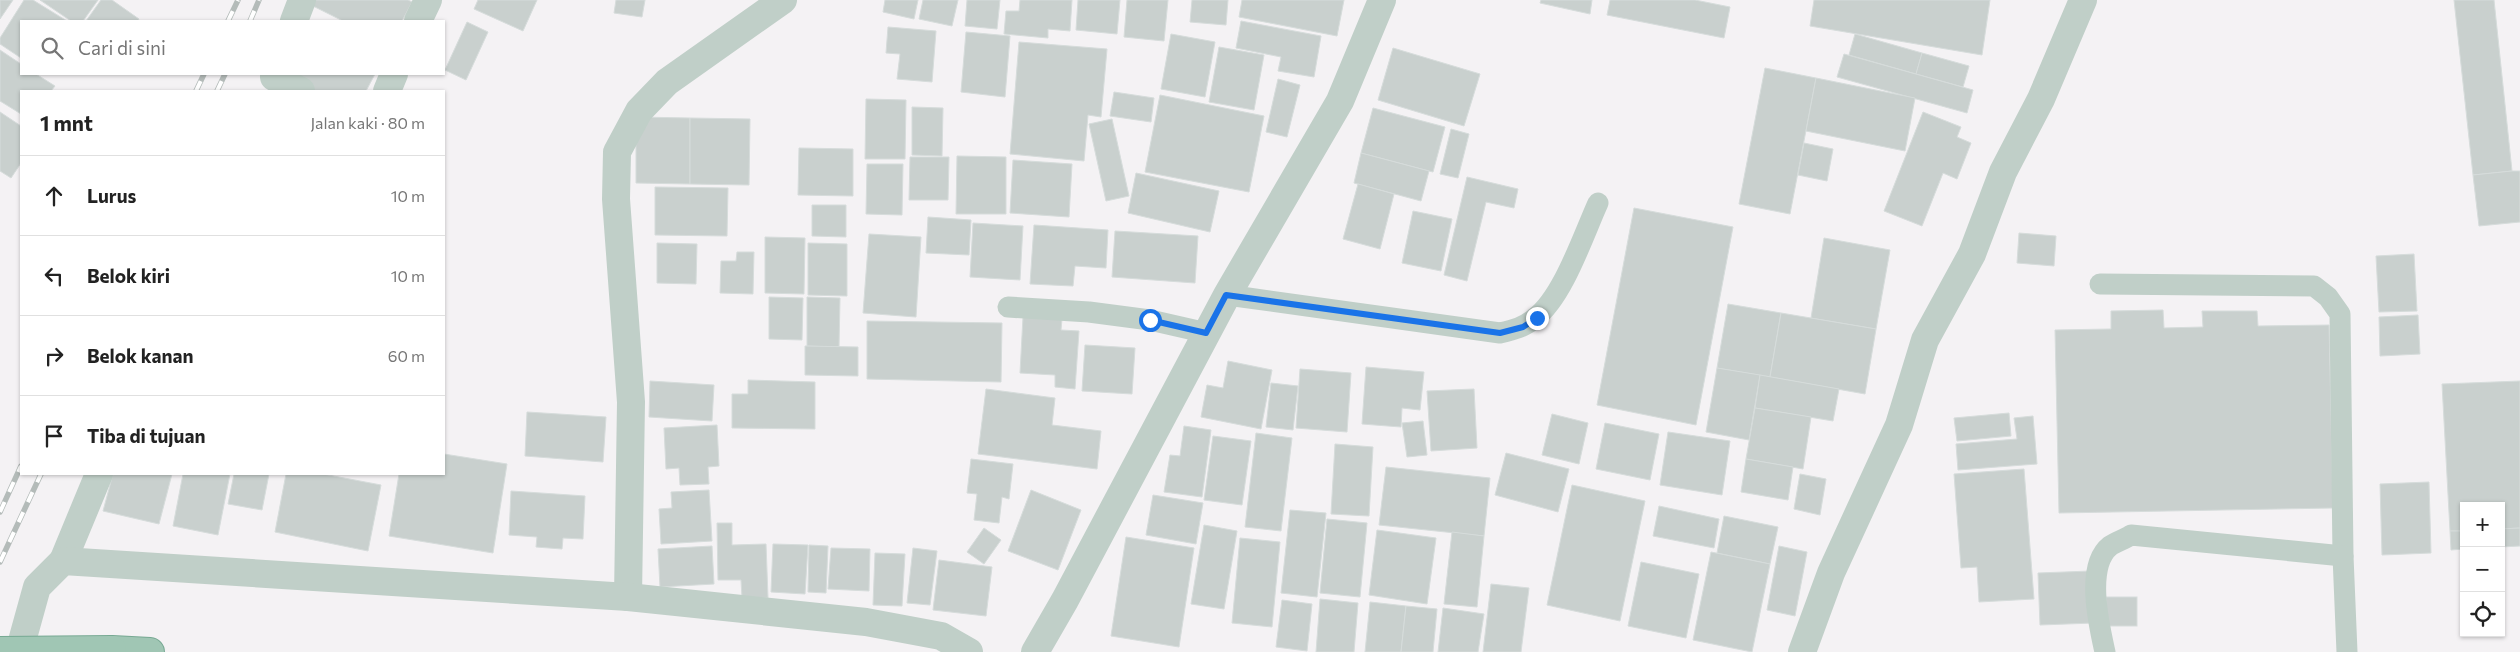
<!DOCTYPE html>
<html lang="id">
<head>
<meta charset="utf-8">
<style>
	body { margin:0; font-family:Commissioner,sans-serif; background:#f2f2f2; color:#222 }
	.controls { position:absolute; right:15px; bottom:15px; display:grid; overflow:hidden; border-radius:0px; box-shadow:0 1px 4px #0004 }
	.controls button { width:45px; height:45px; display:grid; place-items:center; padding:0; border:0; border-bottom:1px solid #e0e0e0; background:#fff; color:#222; font:25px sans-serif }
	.stop { position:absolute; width:15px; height:15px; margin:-11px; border:4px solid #1a73e8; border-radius:50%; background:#fff }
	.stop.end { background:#1a73e8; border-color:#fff; box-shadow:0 1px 5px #0008 }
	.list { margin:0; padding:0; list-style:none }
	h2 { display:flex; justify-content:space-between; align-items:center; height:65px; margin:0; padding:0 20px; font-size:21px }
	h2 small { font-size:16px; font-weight:400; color:#767676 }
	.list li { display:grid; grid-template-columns:32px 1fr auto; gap:15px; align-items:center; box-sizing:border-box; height:80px; padding:0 20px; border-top:1px solid #e0e0e0 }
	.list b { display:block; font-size:19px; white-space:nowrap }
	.list em { font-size:16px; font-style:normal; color:#767676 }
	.icon { flex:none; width:28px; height:28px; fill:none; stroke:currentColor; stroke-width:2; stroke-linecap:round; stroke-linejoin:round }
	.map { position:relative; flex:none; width:2520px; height:652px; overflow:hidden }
	.search { position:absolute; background:#fff; box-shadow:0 1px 4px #0004; left:20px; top:20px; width:425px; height:55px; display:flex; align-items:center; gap:12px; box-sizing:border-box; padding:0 18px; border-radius:0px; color:#767676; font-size:19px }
	.panel { position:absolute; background:#fff; box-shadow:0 1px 4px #0004; left:20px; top:90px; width:425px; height:385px; border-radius:0px }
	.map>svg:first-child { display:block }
	.building { fill:#c9d0ce; stroke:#d6dcdb }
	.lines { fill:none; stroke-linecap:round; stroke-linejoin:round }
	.trunk-casing { stroke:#77a993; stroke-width:30 }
	.service { stroke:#c0cfc8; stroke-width:21 }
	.minor { stroke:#c0cfc8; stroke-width:28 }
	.tertiary { stroke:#c0cfc8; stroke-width:28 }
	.trunk { stroke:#a0c6b4; stroke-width:28 }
	.rail-casing { stroke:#b4bbb9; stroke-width:5.5 }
	.rail { stroke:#fff; stroke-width:4; stroke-dasharray:11; stroke-linecap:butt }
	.trunk-bridge-casing { stroke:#77a993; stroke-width:30; stroke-linecap:butt }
	.trunk-bridge { stroke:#a0c6b4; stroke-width:28 }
	.route { stroke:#1a73e8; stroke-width:6 }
</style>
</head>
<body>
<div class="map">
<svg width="2520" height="652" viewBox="0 0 2520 652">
	<rect width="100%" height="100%" fill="#f4f2f4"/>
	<g class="building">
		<polygon points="0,0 13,0 0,19"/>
		<polygon points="24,0 33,0 67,21 21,21 21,58 0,44 0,38"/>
		<polygon points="40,0 98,0 83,21 71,21"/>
		<polygon points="101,0 112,0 139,19 138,21 86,21"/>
		<polygon points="313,0 408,0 412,2 402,21 343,21 311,5"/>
		<polygon points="478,0 537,0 523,31 474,9"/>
		<polygon points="616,0 645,0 642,17 614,13"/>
		<polygon points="885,0 918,0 914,19 883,12"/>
		<polygon points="923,0 958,0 952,26 919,19"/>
		<polygon points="967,0 1000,0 997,29 965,26"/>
		<polygon points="1020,0 1072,0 1070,31 1048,29 1048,38 1004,34 1006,11 1019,11"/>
		<polygon points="1078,0 1120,0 1117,34 1076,30"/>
		<polygon points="1127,0 1168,0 1164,41 1124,37"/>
		<polygon points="1192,0 1228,0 1226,25 1190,22"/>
		<polygon points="1242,0 1344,0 1337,36 1239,17"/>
		<polygon points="1541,0 1592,0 1590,14 1540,3"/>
		<polygon points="1610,0 1695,0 1730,7 1724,38 1607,15"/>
		<polygon points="1814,0 1990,0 1982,55 1810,26"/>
		<polygon points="2454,0 2494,0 2512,171 2473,175"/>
		<polygon points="1241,21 1321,36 1314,77 1278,71 1281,57 1236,48"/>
		<polygon points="467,22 488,32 466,80 445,70"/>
		<polygon points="888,27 936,31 932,82 897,79 900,54 886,53"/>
		<polygon points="966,32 1010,36 1005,97 961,92"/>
		<polygon points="1171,34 1215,42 1205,97 1161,89"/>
		<polygon points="1855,34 1922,53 1916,74 1849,55"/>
		<polygon points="1019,42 1107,49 1101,117 1088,115 1084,161 1010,154"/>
		<polygon points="1219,47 1264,55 1254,110 1209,102"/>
		<polygon points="1393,48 1480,74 1464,126 1378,100"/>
		<polygon points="0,50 21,64 21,74 36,74 55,86 51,91 21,91 21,114 0,101"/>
		<polygon points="1922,53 1969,66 1963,87 1916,74"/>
		<polygon points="1844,54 1973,90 1967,113 1837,77"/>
		<polygon points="1765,68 1816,78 1790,214 1739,204"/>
		<polygon points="287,74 375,74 366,91 315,91 286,76"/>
		<polygon points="1816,78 1915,98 1905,151 1806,131"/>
		<polygon points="1278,79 1300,85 1287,137 1266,132"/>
		<polygon points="1114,92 1154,98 1151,122 1110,116"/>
		<polygon points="1160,95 1264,116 1249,192 1145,172"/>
		<polygon points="866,99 906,100 905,159 865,159"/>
		<polygon points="912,107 943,108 942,156 912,155"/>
		<polygon points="1373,108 1445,127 1433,172 1361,153"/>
		<polygon points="0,112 21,126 21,163 11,178 0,171"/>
		<polygon points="1923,112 1961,127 1957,137 1971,143 1957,179 1943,173 1922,226 1884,211"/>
		<polygon points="636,117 690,118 690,184 636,183"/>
		<polygon points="690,118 750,119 749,185 690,184"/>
		<polygon points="1112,119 1129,196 1106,201 1089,124"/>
		<polygon points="1451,129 1469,134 1458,178 1440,174"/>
		<polygon points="1804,143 1833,149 1827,181 1798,175"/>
		<polygon points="799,148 853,149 853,196 798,195"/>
		<polygon points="1361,153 1429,171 1421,201 1354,183"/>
		<polygon points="957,156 1006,157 1006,214 956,214"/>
		<polygon points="910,157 949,157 948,200 909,200"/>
		<polygon points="1013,160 1072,164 1069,217 1010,213"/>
		<polygon points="867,164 903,164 902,215 866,214"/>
		<polygon points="2512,171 2520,171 2520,222 2479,226 2473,175"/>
		<polygon points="1136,173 1219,191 1210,232 1128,213"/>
		<polygon points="1467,177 1518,189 1514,208 1486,202 1467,281 1444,275"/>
		<polygon points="1358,184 1394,194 1380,249 1343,239"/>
		<polygon points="655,187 728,188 727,236 655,235"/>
		<polygon points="812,205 846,205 846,237 812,236"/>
		<polygon points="1634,208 1733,227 1696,425 1597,405"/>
		<polygon points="1413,211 1452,219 1441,271 1402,263"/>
		<polygon points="928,217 971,220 969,255 926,253"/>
		<polygon points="973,223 1023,226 1020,280 970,277"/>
		<polygon points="1034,225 1108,230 1106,268 1075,266 1073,286 1030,284"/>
		<polygon points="1115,231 1198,236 1195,283 1112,277"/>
		<polygon points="2019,233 2056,236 2054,266 2017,263"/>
		<polygon points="869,234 921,237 916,317 863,313"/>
		<polygon points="765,237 805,238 804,294 765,293"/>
		<polygon points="1824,238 1890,250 1876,329 1811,318"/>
		<polygon points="657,243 697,244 696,284 657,283"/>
		<polygon points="808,243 847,244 847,296 808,295"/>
		<polygon points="737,252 754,252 753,294 720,293 721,261 736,261"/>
		<polygon points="2414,254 2417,311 2379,312 2376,256"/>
		<polygon points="769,297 803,298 802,340 769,339"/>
		<polygon points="807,297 840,298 839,347 807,346"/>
		<polygon points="1728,304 1781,313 1770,377 1717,368"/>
		<polygon points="2163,310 2164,328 2203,327 2202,311 2257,311 2258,326 2329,325 2333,508 2059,513 2055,330 2111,329 2111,311"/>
		<polygon points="1781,313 1876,329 1865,394 1770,377"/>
		<polygon points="2418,315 2420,354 2380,356 2379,317"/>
		<polygon points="1023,317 1062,319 1061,330 1079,331 1075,389 1055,387 1055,375 1020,373"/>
		<polygon points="867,321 1002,323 1001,382 867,379"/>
		<polygon points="1085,345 1135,348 1132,394 1082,391"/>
		<polygon points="805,346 858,347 858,376 805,375"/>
		<polygon points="1228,361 1272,370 1261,429 1201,417 1207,385 1223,388"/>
		<polygon points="1366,367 1424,372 1420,410 1402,408 1401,427 1362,424"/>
		<polygon points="1717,368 1760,375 1749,440 1706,432"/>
		<polygon points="1300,369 1351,373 1347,432 1296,428"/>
		<polygon points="1760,375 1839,389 1833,421 1755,408"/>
		<polygon points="748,380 815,382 815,429 732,428 732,394 748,394"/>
		<polygon points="650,381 714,385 712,421 649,417"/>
		<polygon points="2520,381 2520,528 2501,529 2501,506 2464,506 2464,531 2450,531 2442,384"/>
		<polygon points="1271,383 1298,386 1293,430 1266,427"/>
		<polygon points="986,389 1055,398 1052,425 1101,431 1097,469 978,454"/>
		<polygon points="1474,389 1477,448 1431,451 1427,391"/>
		<polygon points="1755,408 1811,417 1803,469 1746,459"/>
		<polygon points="527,412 606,417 603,462 525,456"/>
		<polygon points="2009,413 2011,436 1957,441 1954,418"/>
		<polygon points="1552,414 1588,423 1579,464 1542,455"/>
		<polygon points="2033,416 2037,464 1958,470 1956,444 2017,439 2014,418"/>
		<polygon points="1423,421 1427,455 1407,457 1402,423"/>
		<polygon points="1605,423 1659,434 1650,480 1596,469"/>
		<polygon points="717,425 719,466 708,467 709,484 680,485 679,468 666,469 664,428"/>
		<polygon points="1184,426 1211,430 1202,497 1164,492 1170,455 1180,456"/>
		<polygon points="1668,432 1730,441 1722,495 1660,485"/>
		<polygon points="1256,433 1292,438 1281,531 1245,527"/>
		<polygon points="1213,436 1251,441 1242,505 1204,500"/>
		<polygon points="1335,444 1373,447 1369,516 1331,514"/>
		<polygon points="1506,453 1569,469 1558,512 1495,495"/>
		<polygon points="444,454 507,464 493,553 389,536 399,474 444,474"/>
		<polygon points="971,459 1013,464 1009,499 1002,497 999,523 974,520 977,494 967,493"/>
		<polygon points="1746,459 1793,467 1788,500 1741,492"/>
		<polygon points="1386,467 1490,478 1484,536 1379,525"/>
		<polygon points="2024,469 2034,599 1979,602 1977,567 1961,568 1954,474"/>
		<polygon points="113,474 172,474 159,524 103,511"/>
		<polygon points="183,474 230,474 218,535 173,526"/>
		<polygon points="234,474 269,474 262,510 228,504"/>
		<polygon points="286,474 323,474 381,485 368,551 275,532"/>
		<polygon points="1800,474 1826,479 1820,515 1794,509"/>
		<polygon points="2429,482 2431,553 2382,555 2380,484"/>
		<polygon points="1572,485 1645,501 1620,621 1547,605"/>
		<polygon points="709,490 712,541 661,544 659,509 672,508 671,492"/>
		<polygon points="1031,490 1081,510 1058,570 1008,551"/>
		<polygon points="511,491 585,496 583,539 563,538 562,549 536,547 537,537 509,535"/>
		<polygon points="1153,495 1203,503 1196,544 1146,535"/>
		<polygon points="1659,506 1719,519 1714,548 1653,536"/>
		<polygon points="1290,510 1326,513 1317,597 1281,593"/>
		<polygon points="1724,516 1778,527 1770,564 1717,553"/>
		<polygon points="1327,519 1367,523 1360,597 1320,593"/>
		<polygon points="717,523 732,523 732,545 766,544 768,598 742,598 741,580 718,580"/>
		<polygon points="1204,525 1237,531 1224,609 1191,604"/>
		<polygon points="984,528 1001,540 984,564 967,552"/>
		<polygon points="2520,528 2520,546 2501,547 2501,529"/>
		<polygon points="1377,530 1436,538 1427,604 1369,595"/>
		<polygon points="2450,531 2464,531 2464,549 2451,550"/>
		<polygon points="1452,532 1484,536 1477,607 1444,604"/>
		<polygon points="1126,537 1194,548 1179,647 1111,636"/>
		<polygon points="1240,538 1280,542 1272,627 1232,623"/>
		<polygon points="773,544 808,545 805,594 771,592"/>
		<polygon points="809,545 828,546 826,593 808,592"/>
		<polygon points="712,546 714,584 660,587 658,549"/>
		<polygon points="1779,546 1807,552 1795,616 1767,610"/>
		<polygon points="831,548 870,549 869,591 828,589"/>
		<polygon points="913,548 937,551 930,605 907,603"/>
		<polygon points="1711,552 1770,564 1752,652 1693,640"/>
		<polygon points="875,553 905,554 902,606 873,605"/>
		<polygon points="939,560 992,567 986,616 933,610"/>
		<polygon points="1641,562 1699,574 1686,638 1628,626"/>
		<polygon points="2091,571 2093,623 2040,625 2038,573"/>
		<polygon points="1491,584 1529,588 1521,652 1483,652"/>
		<rect x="2106" y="597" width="31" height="29"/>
		<polygon points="1320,599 1358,603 1354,652 1316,652"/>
		<polygon points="1282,600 1312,604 1307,651 1276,647"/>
		<polygon points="1370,602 1406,606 1401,652 1365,652"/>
		<polygon points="1406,606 1437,609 1433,652 1401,652"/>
		<polygon points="1443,608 1484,614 1478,652 1438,652"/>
	</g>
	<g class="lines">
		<defs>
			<polyline id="trunk" points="112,650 150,652"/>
		</defs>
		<use href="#trunk" class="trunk-casing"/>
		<g class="service">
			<polyline points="2100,284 2314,286 2328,297 2340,314 2343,556 2347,652"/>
			<path d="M 1227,295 L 1500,333 C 1513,330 1525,327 1535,318 C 1563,297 1583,236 1598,203"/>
			<polyline points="1008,307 1089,312 1150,320 1207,333"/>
			<path d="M 2105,652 C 2099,625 2085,566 2110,546 C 2116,542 2125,539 2131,535 L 2343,556"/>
		</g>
		<g class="minor">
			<polyline points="294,21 302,0"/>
			<polyline points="418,21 428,0"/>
			<polyline points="274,77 301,91"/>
			<polyline points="387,91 394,74"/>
			<polyline points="63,561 99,474"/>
			<polyline points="628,597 631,402 616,199 617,152 639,111 667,82 783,0"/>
			<polyline points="1802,652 1831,573 1899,425 1925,340 1972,254 2003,172 2041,99 2083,0"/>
		</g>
		<g class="tertiary">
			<polyline points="19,652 37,587 63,561 628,597 866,622 941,636 969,652"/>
			<polyline points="1035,652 1065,600 1227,295 1340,101 1382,0"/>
		</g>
		<use href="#trunk" class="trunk"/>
		<defs>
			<g id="rail">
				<polyline points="228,21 238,0"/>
				<polyline points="250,21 259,0"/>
				<polyline points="196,91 204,74"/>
				<polyline points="217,91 225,74"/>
				<polyline points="0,512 21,466"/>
				<polyline points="0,562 41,474"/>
			</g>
		</defs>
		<use href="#rail" class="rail-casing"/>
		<use href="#rail" class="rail"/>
		<defs>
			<polyline id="trunk-bridge" points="0,651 112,650"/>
		</defs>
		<use href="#trunk-bridge" class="trunk-bridge-casing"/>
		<use href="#trunk-bridge" class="trunk-bridge"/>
	</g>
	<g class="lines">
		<polyline class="route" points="1150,320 1206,333 1226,295 1500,333 1523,327 1537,318"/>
	</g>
</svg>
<div class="controls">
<button>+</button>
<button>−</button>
<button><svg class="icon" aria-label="locate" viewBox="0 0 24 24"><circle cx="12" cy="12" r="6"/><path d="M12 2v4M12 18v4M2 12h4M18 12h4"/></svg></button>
</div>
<div class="stop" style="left:1150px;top:320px"></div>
<div class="stop end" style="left:1537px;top:318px"></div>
<div class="search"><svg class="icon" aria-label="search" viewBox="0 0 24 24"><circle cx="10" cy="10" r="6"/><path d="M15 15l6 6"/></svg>Cari di sini</div>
<section class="panel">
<h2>1 mnt<small>Jalan kaki · 80 m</small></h2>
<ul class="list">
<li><svg class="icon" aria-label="ahead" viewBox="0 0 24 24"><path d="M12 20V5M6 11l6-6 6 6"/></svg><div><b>Lurus</b></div><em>10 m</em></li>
<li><svg class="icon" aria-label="left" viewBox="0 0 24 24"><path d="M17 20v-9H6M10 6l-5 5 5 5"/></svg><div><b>Belok kiri</b></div><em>10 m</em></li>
<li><svg class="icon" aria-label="right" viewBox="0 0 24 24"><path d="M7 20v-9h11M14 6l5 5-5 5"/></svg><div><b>Belok kanan</b></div><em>60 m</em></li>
<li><svg class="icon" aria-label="arrive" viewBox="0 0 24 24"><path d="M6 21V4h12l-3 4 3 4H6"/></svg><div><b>Tiba di tujuan</b></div></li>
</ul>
</section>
</div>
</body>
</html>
